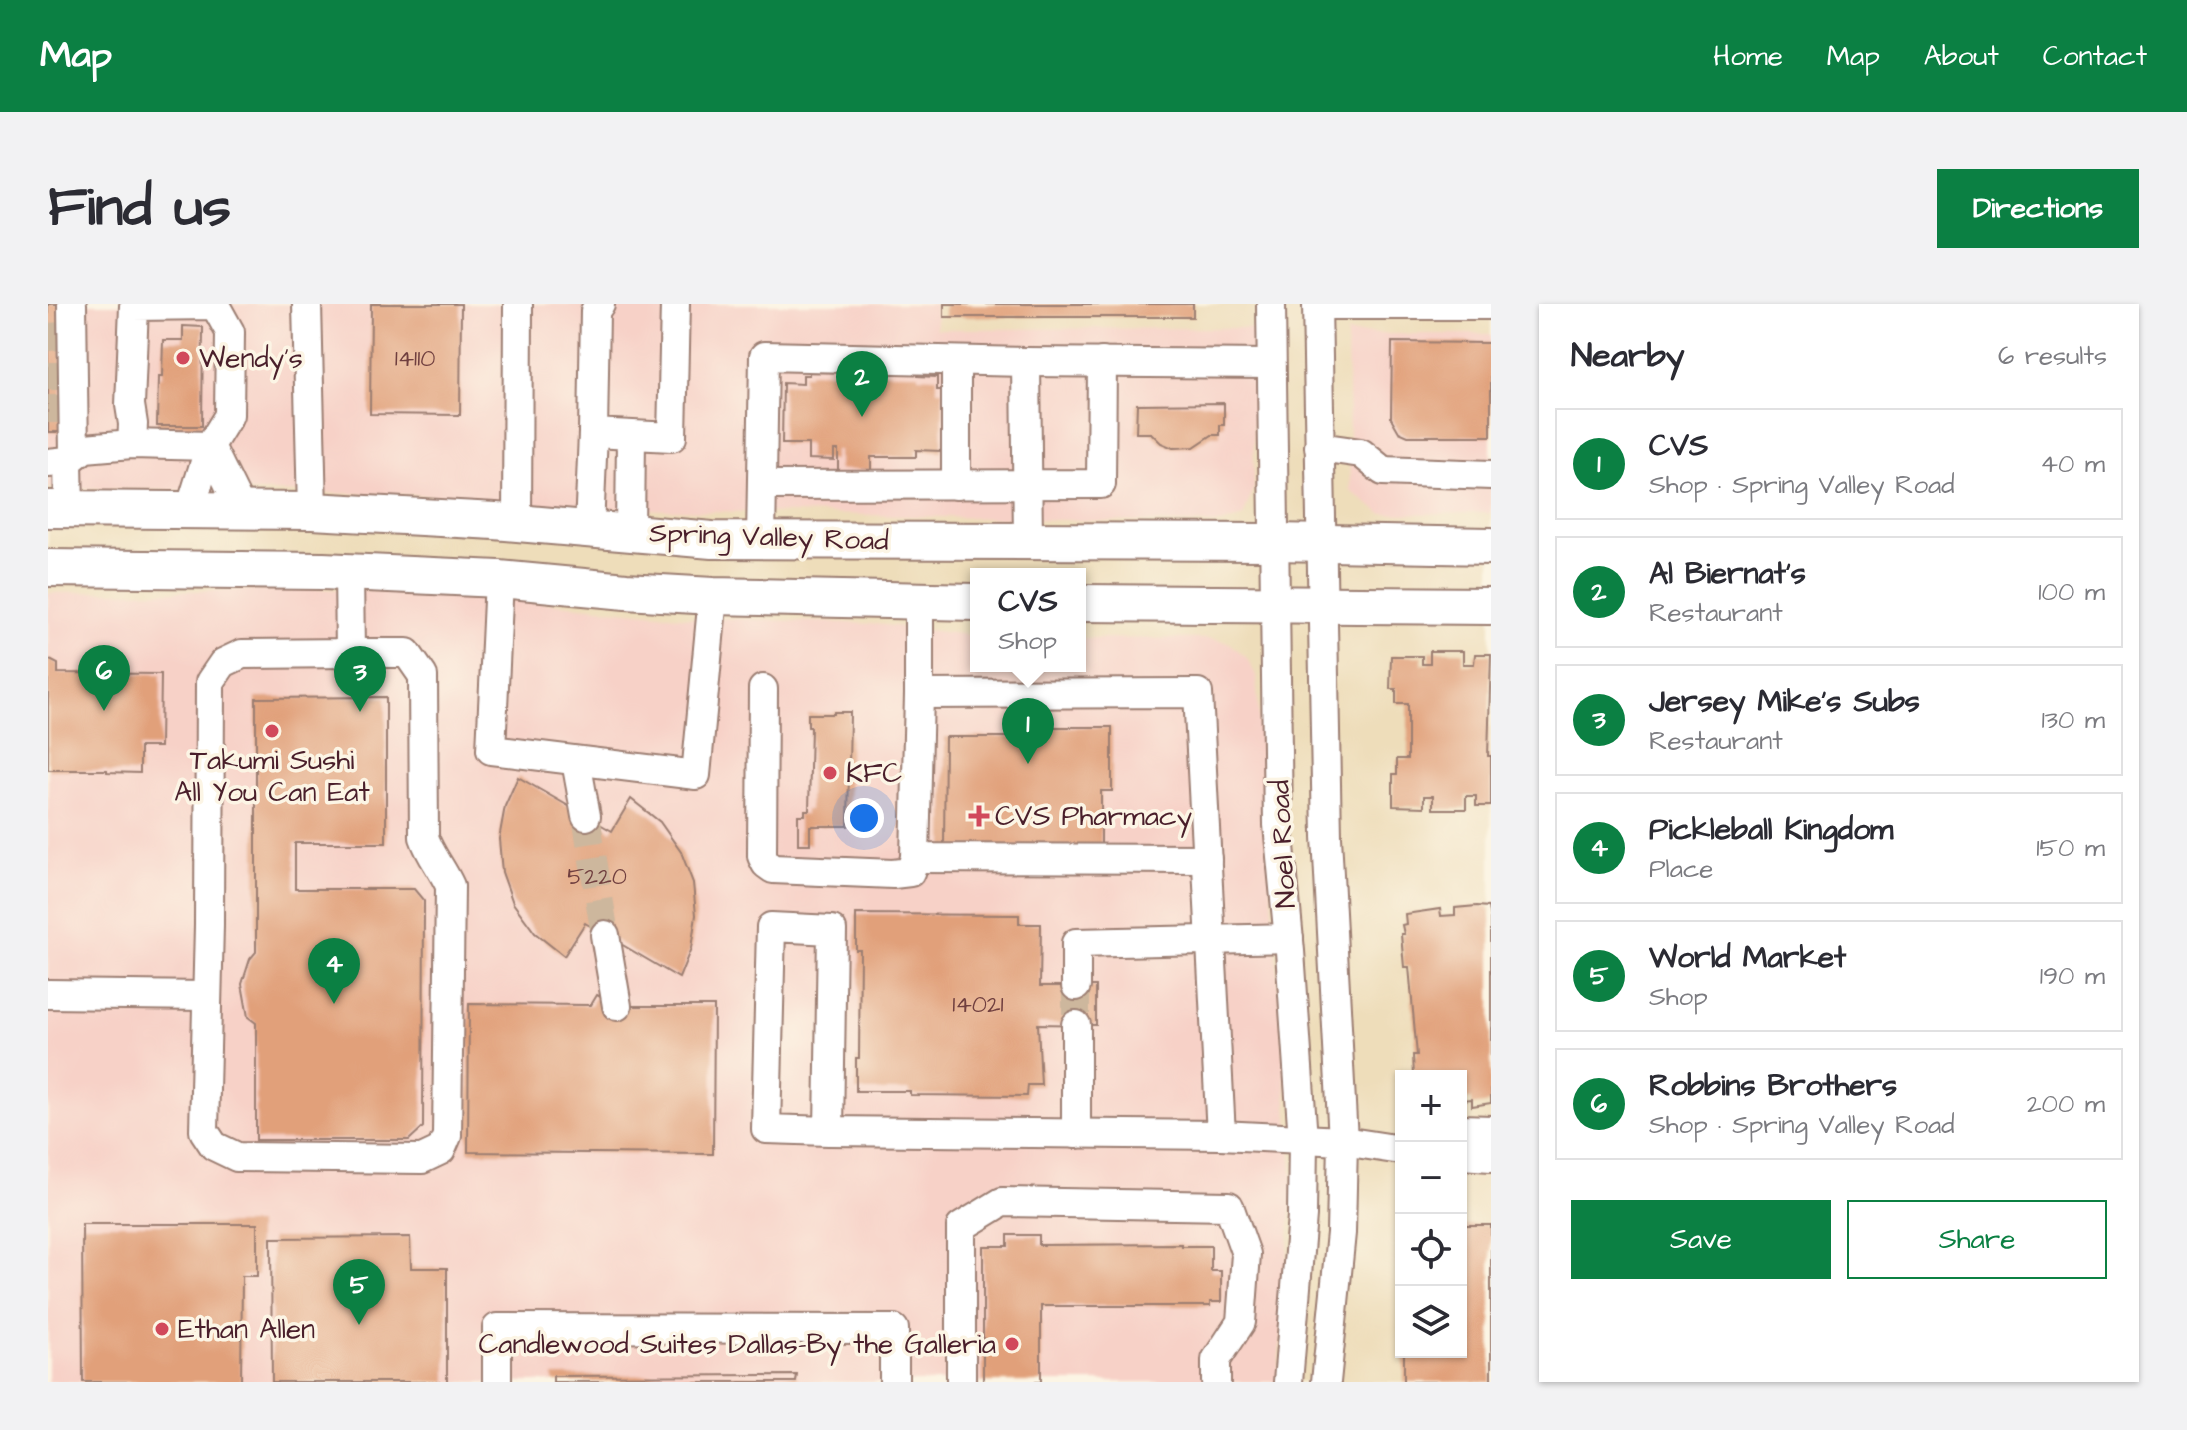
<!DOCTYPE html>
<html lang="en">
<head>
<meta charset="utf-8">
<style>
	body { margin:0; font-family:"Architects Daughter",sans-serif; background:#f2f2f3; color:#2b2b33 }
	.controls { position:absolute; right:24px; bottom:24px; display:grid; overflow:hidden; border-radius:0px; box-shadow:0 2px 6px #0004 }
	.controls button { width:72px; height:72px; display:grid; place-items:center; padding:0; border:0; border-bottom:2px solid #e1e1e2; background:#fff; color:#2b2b33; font:40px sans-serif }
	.you { position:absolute; left:816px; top:514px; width:28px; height:28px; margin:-20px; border:6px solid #fff; border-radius:50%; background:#1a73e8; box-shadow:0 0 0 12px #1a73e833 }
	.badge { display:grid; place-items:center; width:52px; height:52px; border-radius:50%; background:#0b8043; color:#fff; font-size:26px; font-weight:700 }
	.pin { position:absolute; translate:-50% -66px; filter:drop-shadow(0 2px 4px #0008) }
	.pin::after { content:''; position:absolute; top:42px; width:28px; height:24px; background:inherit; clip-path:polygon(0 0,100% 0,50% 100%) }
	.popup { position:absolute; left:922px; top:264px; width:116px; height:104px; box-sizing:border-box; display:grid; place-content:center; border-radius:0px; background:#fff; filter:drop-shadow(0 2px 6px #0005); font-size:26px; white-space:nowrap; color:#7c7c81 }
	.popup b { font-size:30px; color:#2b2b33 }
	.popup::after { content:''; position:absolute; left:50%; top:100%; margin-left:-16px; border:16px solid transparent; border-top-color:#fff }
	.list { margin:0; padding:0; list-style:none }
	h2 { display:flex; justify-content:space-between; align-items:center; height:104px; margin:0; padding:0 32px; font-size:34px }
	h2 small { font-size:26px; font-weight:400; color:#7c7c81 }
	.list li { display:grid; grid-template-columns:52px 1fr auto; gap:24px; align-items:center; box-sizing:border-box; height:112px; margin:0 16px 16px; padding:0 16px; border:2px solid #e1e1e2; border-radius:0px }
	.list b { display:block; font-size:30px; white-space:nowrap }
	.list p { margin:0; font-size:26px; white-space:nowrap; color:#7c7c81 }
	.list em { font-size:26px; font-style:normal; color:#7c7c81 }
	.actions { display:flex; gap:16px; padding:24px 32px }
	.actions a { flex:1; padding:18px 0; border:2px solid #0b8043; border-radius:0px; text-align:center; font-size:28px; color:#0b8043 }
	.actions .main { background:#0b8043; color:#fff }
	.icon { flex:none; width:44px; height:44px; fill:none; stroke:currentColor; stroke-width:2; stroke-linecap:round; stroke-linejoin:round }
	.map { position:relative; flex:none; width:1443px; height:1078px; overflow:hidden; border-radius:0px }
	header { display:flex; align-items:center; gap:48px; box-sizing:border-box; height:112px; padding:0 40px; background:#0b8043; color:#fff }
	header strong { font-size:38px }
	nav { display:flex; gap:44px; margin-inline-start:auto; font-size:28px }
	.intro { display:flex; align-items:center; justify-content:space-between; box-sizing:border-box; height:192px; padding:0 48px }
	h1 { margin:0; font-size:56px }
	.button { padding:20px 36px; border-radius:0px; background:#0b8043; color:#fff; font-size:28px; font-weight:700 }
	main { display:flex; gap:48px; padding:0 48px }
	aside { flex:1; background:#fff; border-radius:0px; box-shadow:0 2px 6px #0004 }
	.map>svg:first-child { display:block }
	.built { fill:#f7d1c7 }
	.building { fill:#e1a07a }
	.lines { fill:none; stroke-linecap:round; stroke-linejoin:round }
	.minor-tunnel { stroke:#cdb79d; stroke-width:28; stroke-dasharray:28 14; stroke-linecap:butt }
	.minor-casing { stroke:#9c7e72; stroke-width:32 }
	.major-casing { stroke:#9c7e72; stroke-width:40 }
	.minor { stroke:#fff; stroke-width:28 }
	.major { stroke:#fff; stroke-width:36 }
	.poi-dot { fill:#d1495b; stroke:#fcf5e5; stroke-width:3 }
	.labels { text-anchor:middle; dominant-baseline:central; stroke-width:7; stroke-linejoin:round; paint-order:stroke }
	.number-label { font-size:24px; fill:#703f3f }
	.poi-label { font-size:28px; fill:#4a1f2b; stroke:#fcf5e5; text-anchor:start }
	.street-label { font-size:28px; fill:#4a1f2b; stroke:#fcf5e5 }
</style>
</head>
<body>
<header>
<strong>Map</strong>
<nav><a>Home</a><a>Map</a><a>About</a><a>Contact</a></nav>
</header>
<div class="intro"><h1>Find us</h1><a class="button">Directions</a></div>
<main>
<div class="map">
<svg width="1443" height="1078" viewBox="0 0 1443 1078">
	<rect width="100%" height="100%" fill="#fcf5e5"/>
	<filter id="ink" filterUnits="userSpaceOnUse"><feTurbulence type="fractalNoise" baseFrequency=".0125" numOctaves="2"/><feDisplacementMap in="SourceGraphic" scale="16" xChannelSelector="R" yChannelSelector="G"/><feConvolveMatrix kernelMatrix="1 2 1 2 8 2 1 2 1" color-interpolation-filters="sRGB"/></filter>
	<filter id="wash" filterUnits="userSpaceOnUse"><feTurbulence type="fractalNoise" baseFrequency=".006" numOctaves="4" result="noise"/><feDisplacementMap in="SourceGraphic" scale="32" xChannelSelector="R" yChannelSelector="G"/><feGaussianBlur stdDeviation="1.8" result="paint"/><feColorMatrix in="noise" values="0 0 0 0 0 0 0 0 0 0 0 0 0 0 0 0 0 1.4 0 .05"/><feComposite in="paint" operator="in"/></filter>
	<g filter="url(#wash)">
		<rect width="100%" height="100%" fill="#eeddba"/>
		<g class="built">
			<polygon points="0,0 887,0 888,25 1205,24 1206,184 1195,213 1172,220 506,203 372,191 0,184"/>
			<polygon points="1299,30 1443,30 1443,209 1334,210 1302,187"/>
			<polygon points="271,285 411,290 641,313 828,320 928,332 928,362 1032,362 1032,334 1163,335 1182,339 1199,354 1208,372 1245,881 1229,1078 0,1078 0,289"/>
		</g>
		<g id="blocks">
			<g class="building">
				<polygon points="0,0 14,0 13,128 0,128"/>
				<polygon points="323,0 413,0 412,111 322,110"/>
				<rect x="896" y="0" width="249" height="13"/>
				<polygon points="135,22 155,23 154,122 109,122 110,73 114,73 115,36 135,36"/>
				<polygon points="1344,38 1443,39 1443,132 1360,132 1351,128 1343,114"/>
				<polygon points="761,68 870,69 870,72 889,73 889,86 895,86 894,147 868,146 868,153 823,153 823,166 790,166 790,146 786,146 786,156 760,155 760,140 734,140 735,79 755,80 755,71 761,71"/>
				<polygon points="1176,99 1176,121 1172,121 1172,131 1164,131 1146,143 1125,144 1113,139 1103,129 1088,129 1089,100"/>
				<polygon points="1382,347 1415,347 1415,360 1426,360 1427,350 1443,350 1440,452 1443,452 1443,502 1428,502 1428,492 1418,492 1418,505 1385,505 1385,492 1376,492 1376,503 1345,502 1345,470 1349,470 1349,455 1360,455 1360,400 1348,400 1348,385 1342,385 1343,352 1374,352 1374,360 1382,360"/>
				<polygon points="0,355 10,360 10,369 113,370 112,443 92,443 92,469 59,468 59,466 0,466"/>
				<polygon points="338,393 338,539 247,539 247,585 366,585 376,597 375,823 361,836 208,836 208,719 200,713 194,680 202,655 208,648 208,394"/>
				<polygon points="786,408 802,408 800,522 762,522 762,540 750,540 750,511 757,511 757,506 761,506 763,423 760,423 760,410 786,410"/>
				<polygon points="1001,423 1064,423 1064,487 1053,487 1053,543 896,543 897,433 1001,433"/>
				<polygon points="470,473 564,527 583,495 612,518 633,548 645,579 648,611 643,644 631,674 537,619 516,652 487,629 465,599 454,568 451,535 457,502"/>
				<polygon points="1429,602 1441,603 1443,614 1443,799 1424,802 1424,795 1413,796 1413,772 1366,772 1365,751 1369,751 1361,663 1356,663 1353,630 1356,630 1354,621 1358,620 1357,610 1392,605 1393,612 1407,611 1407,604"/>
				<polygon points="808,610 971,611 971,620 993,620 992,682 1048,682 1048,721 990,720 993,781 980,781 979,792 862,791 862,787 808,787 808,754 811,754 812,646 808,646"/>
				<polygon points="549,691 569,702 666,702 665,850 420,848 421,700 543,701"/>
				<polygon points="34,920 209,920 209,972 194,972 193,1078 35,1078"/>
				<polygon points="1413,921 1443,921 1443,1078 1356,1078 1356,1048 1413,1048"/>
				<polygon points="960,931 991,931 991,941 1133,940 1133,942 1163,942 1163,967 1173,967 1173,998 1162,998 1162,1002 993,1002 993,1078 935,1078 935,942 960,942"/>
				<polygon points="362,933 363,964 399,964 399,1078 224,1078 223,934"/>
				<polygon points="749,1071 748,1078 505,1078 505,1072"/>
			</g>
		</g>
	</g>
	<g filter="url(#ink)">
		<use href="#blocks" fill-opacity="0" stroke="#9c7e72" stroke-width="2"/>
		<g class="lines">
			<g class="minor-tunnel">
				<polyline points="0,33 14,32"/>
				<polyline points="0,72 14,72"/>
				<polyline points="0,105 13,105"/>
				<polyline points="538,512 557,631"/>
				<polyline points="1028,682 1028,721"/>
			</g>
			<defs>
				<g id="minor">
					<polyline points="24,0 26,152"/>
					<polyline points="259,0 264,207"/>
					<polyline points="552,0 547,7 545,129 624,133 627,0"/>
					<polyline points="1223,0 1230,521 1242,647 1255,836 1254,912 1240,1078"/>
					<polyline points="1269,0 1279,533 1295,837 1293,929 1278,1078"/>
					<polyline points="1269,1 1443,1"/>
					<polyline points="908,58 908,181"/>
					<polyline points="978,58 1223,60"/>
					<polyline points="84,140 85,120 82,101 86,2 167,1 182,28 181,111 162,142 142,206"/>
					<polyline points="162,142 194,207"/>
					<polyline points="1271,143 1313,149 1335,167 1443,171"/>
					<polyline points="20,157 37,144 84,140 162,142"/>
					<polyline points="0,159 20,157 21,205"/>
					<polyline points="714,181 1053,180 1054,58"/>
					<polyline points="469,219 470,0"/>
					<polyline points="541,226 545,129"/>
					<polyline points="582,229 583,132"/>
					<polyline points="713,237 716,52 978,58 980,237"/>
					<path d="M 301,268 L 302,349 L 194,350 L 175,359 L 162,378 L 161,621 L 156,827 L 166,842 L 189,853 L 374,855 L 393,846 L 399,832 L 402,582 C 394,564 382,551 376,533 L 375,372 L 359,349 L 302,349"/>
					<polyline points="451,275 443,446 648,471 665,292"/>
					<polyline points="871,297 871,390 1150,389 1173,831"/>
					<polyline points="715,385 714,552 718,560 725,565 845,570 862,568 867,554"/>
					<polyline points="871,390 867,554 1159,555"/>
					<polyline points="528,457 538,512"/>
					<polyline points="557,631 569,702"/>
					<polyline points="1028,682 1028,639 1241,634"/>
					<polyline points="0,690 158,692"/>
					<polyline points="1028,721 1028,830"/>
					<polyline points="1413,825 1443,826"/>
					<polyline points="781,827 718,825 723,623 784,626 781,827 1173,831 1295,837 1353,846"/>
					<polyline points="1413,851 1443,853"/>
					<polyline points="449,1078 449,1024 846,1025 846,1078"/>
					<polyline points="913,1078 913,923 954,898 1181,902 1198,950 1193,1018 1168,1056 1168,1078"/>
				</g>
				<g id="major">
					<polyline points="0,205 264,207 447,217 664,236 1226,238 1443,242"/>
					<polyline points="0,264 275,267 451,275 578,287 665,292 928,298"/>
					<polyline points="1032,299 1443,302"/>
				</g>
			</defs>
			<use href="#minor" class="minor-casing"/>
			<use href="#major" class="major-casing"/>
			<use href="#minor" class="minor"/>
			<use href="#major" class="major"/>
		</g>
	</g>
	<g class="poi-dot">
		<circle cx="135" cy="54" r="8"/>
		<circle cx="224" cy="427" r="8"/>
		<circle cx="782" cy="469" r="8"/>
		<path d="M927 500h8v8h8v8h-8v8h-8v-8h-8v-8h8z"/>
		<circle cx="114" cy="1025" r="8"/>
		<circle cx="964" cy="1040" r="8"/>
	</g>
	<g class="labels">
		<g class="number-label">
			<text x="367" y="55">14110</text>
			<text x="549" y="573">5220</text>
			<text x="930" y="701">14021</text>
		</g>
		<g class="poi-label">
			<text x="151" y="54">Wendy's</text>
			<text x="224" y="456" text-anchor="middle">Takumi Sushi<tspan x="224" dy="32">All You Can Eat</tspan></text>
			<text x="798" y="469">KFC</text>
			<text x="947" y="512">CVS Pharmacy</text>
			<text x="130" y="1025">Ethan Allen</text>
			<text x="948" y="1040" text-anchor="end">Candlewood Suites Dallas-By the Galleria</text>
		</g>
		<g class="street-label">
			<text transform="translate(721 233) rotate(2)">Spring Valley Road</text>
			<text transform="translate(1235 540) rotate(-93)">Noel Road</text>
		</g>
	</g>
</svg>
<div class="controls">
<button>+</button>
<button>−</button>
<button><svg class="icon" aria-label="locate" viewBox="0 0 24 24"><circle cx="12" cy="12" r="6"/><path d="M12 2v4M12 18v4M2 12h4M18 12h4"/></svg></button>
<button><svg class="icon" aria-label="layers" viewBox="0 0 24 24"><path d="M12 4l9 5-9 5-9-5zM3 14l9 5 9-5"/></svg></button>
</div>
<div class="you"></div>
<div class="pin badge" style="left:980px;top:460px">1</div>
<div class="popup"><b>CVS</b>Shop</div>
<div class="pin badge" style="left:814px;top:113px">2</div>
<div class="pin badge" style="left:312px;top:408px">3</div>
<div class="pin badge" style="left:286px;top:700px">4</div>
<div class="pin badge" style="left:311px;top:1021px">5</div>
<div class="pin badge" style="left:56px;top:407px">6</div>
</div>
<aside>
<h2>Nearby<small>6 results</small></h2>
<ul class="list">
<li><span class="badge">1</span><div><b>CVS</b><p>Shop · Spring Valley Road</p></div><em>40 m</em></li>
<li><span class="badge">2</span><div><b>Al Biernat's</b><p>Restaurant</p></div><em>100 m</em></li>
<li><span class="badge">3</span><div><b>Jersey Mike's Subs</b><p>Restaurant</p></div><em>130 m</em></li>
<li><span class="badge">4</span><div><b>Pickleball Kingdom</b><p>Place</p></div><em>150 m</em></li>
<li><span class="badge">5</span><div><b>World Market</b><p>Shop</p></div><em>190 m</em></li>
<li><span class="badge">6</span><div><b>Robbins Brothers</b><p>Shop · Spring Valley Road</p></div><em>200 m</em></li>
</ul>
<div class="actions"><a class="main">Save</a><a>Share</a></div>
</aside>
</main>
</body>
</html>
